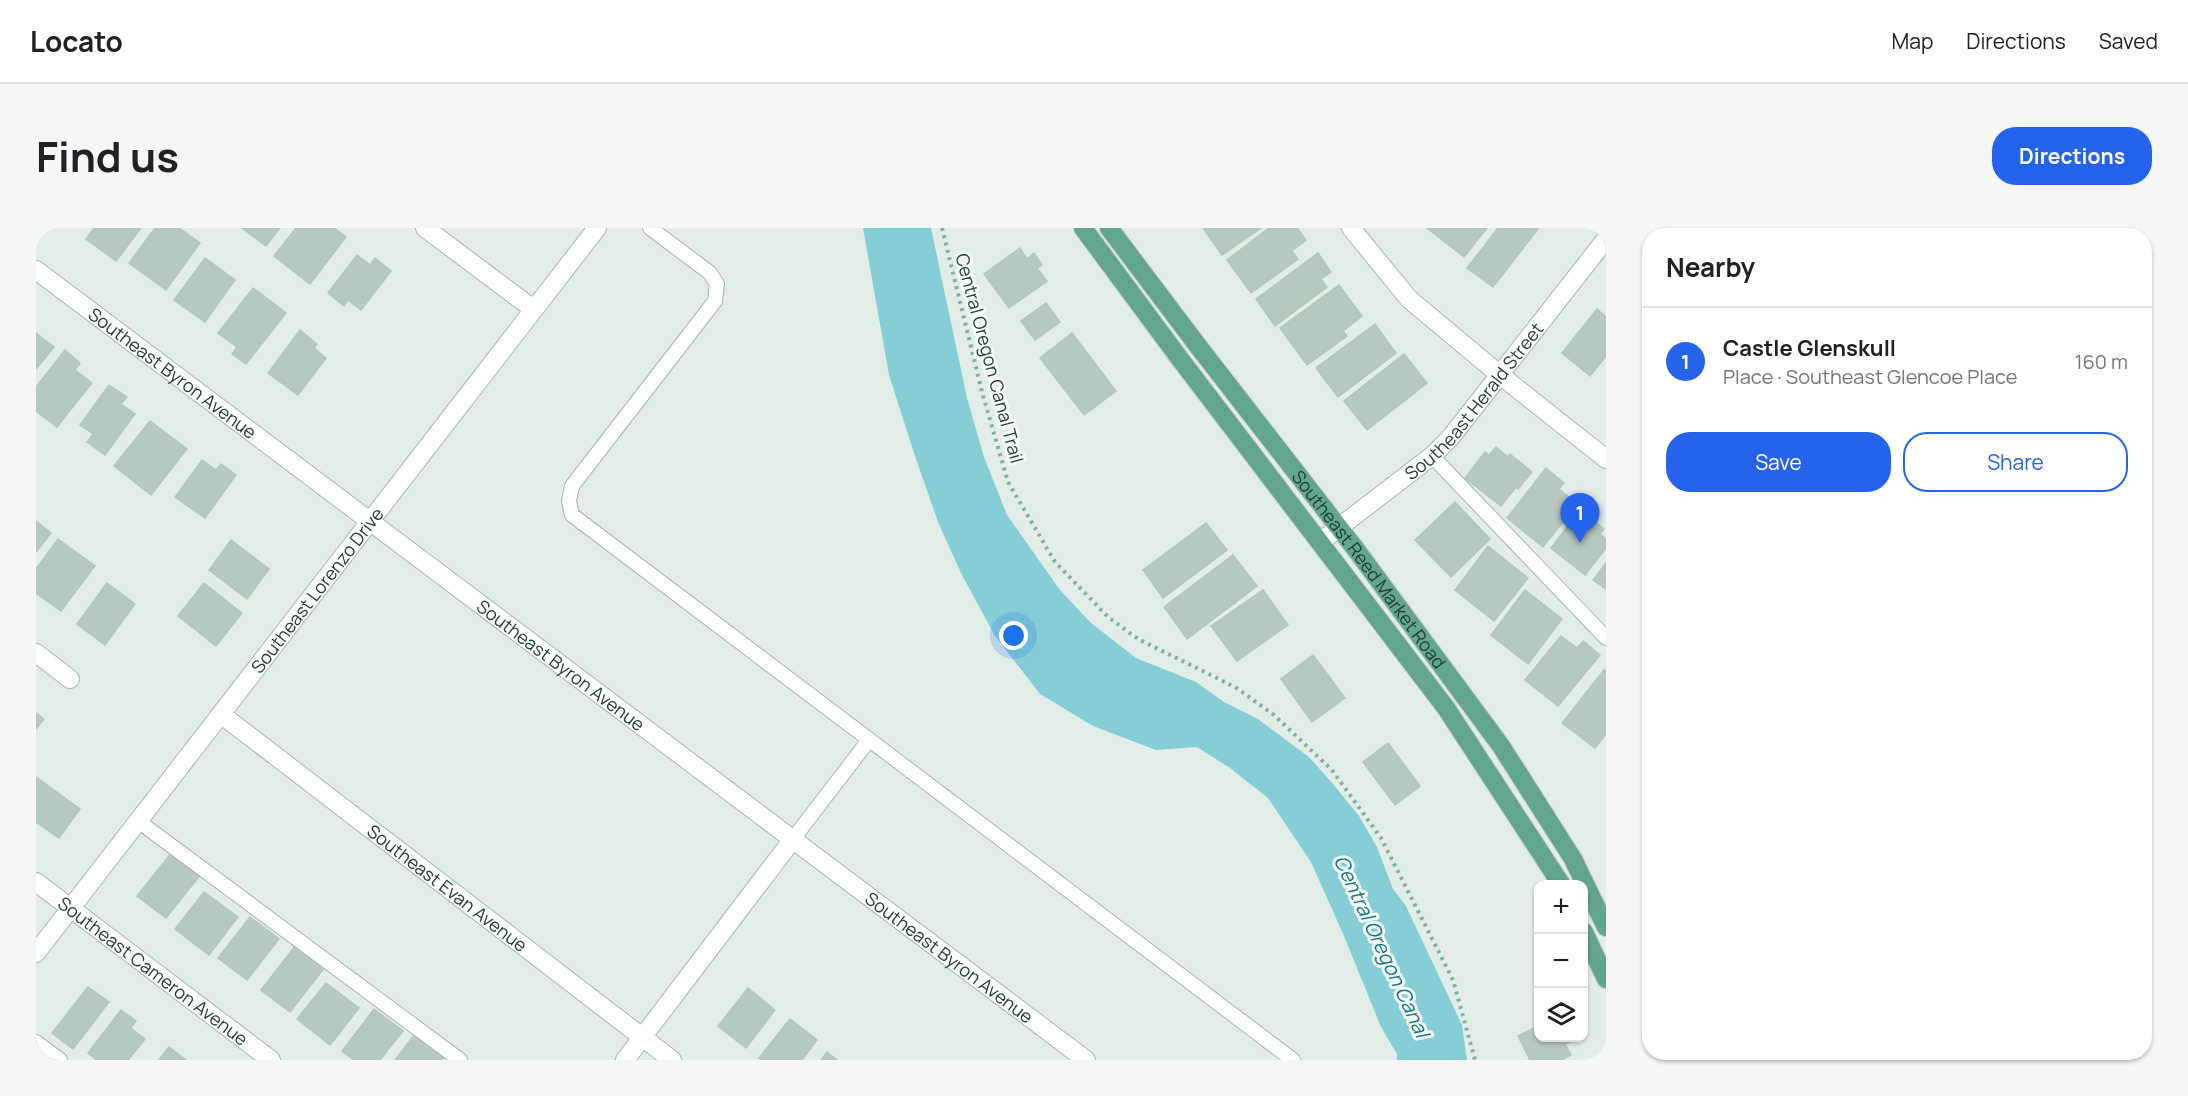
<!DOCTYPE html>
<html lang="en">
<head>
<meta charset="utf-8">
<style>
	body { margin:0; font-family:Manrope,sans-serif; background:#f6f6f6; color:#202124 }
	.controls { position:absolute; right:18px; bottom:18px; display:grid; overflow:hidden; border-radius:12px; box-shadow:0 2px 4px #0004 }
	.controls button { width:54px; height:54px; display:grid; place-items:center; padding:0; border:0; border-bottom:2px solid #e0e0e0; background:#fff; color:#202124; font:30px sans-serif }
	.you { position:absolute; left:978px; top:408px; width:21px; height:21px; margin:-15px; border:4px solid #fff; border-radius:50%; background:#1a73e8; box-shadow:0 0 0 9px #1a73e833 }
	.badge { display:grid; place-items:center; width:39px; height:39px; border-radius:50%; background:#2563eb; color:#fff; font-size:20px; font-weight:700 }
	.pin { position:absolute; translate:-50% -50px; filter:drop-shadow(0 2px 3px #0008) }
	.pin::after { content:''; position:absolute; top:32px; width:21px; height:18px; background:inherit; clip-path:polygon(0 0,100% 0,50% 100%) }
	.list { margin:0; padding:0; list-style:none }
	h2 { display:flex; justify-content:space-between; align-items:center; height:78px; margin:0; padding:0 24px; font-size:26px }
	h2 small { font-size:20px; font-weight:400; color:#757577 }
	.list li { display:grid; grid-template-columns:39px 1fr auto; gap:18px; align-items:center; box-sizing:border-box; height:108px; padding:0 24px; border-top:2px solid #e0e0e0 }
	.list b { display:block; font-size:22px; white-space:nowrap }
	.list p { margin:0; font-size:20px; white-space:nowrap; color:#757577 }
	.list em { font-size:20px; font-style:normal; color:#757577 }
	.actions { display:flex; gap:12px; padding:18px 24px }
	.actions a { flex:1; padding:14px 0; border:2px solid #2563eb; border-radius:24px; text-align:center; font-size:21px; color:#2563eb }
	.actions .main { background:#2563eb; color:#fff }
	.icon { flex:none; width:33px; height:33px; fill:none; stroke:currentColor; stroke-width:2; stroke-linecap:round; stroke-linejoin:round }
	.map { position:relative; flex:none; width:1570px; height:832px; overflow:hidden; border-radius:24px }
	header { display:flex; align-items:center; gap:36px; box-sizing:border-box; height:84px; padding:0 30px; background:#fff; border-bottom:2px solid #e0e0e0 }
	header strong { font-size:28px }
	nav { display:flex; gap:33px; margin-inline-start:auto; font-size:21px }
	.intro { display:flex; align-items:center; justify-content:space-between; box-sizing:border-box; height:144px; padding:0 36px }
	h1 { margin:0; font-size:42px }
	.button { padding:15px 27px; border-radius:24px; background:#2563eb; color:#fff; font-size:21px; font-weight:700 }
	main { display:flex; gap:36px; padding:0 36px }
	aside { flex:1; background:#fff; border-radius:24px; box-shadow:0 2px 4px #0004 }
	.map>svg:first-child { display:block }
	.water { fill:#86ced6 }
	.building { fill:#b7c8c0; stroke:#b3c7be; stroke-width:1.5 }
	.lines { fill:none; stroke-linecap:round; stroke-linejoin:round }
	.service-casing { stroke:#a4b5ae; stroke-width:16 }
	.minor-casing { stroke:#a4b5ae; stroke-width:20 }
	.primary-casing { stroke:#c1c9c6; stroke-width:20 }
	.path { stroke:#80b3a0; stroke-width:4; stroke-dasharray:3 4.5; stroke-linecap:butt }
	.service { stroke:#fff; stroke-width:14 }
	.minor { stroke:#fff; stroke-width:18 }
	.primary { stroke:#63a690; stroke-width:18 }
	.labels { text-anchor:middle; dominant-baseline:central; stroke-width:6; stroke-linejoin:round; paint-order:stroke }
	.street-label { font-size:18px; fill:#203f35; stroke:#f2f9f5 }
	.water-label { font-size:20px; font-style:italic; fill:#16747f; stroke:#f2f9f5 }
</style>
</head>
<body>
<header>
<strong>Locato</strong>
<nav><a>Map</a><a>Directions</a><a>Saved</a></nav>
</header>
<div class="intro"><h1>Find us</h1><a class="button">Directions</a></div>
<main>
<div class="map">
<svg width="1570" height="832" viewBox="0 0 1570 832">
	<rect width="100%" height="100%" fill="#e2ede7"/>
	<polygon class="water" points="827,0 895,0 931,170 948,229 971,287 1024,362 1055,395 1100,430 1160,454 1188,474 1222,491 1273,529 1297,556 1323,588 1341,619 1357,661 1370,678 1426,797 1431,832 1361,832 1361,826 1345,799 1308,708 1275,634 1232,570 1194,540 1161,519 1120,522 1057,498 1004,466 959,408 925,345 902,294 879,228 853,147"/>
	<g class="building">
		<polygon points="58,0 105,0 80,33 50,11"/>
		<polygon points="119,0 143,0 164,15 130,62 93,35"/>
		<polygon points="206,0 244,0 230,18"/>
		<polygon points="260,0 298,0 310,9 274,56 238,28"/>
		<polygon points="1167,0 1225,0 1186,27"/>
		<polygon points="1233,0 1261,0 1270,12 1256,23 1262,31 1215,65 1191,32"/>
		<polygon points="1391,0 1451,0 1428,29"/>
		<polygon points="1462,0 1502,1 1457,59 1431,40"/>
		<polygon points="984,20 991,31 998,25 1006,37 1001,40 1011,53 973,80 948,46"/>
		<polygon points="1282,25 1295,44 1285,51 1291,59 1239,98 1220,71"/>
		<polygon points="321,27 334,37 339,30 355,43 325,82 312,72 308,78 292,65"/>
		<polygon points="169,30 199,52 169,94 138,72"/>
		<polygon points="1303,57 1326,88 1307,103 1311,108 1271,137 1244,100"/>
		<polygon points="217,60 250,85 210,136 196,126 201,119 182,105"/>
		<polygon points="1010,75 1024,94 999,112 985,93"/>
		<polygon points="1561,81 1570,89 1570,128 1554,148 1526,125"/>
		<polygon points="1339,96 1360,125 1302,169 1280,140"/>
		<polygon points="264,102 281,116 278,120 290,130 262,167 232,145"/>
		<polygon points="0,105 18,119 0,141"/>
		<polygon points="1036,105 1080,163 1048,187 1004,130"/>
		<polygon points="29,122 44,135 39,142 56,155 21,199 0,183 0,159"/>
		<polygon points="1368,126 1391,155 1331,202 1308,173"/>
		<polygon points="73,157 91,169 85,176 99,186 69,227 51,214 57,206 44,197"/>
		<polygon points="114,193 151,221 115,267 78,238"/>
		<polygon points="1460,219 1472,229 1474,226 1496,244 1482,261 1480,259 1465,278 1429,250 1449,224 1453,227"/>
		<polygon points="166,232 180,242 185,236 200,247 169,290 139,269"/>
		<polygon points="1510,240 1528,255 1523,261 1541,276 1507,319 1471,290"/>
		<polygon points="1419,274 1454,311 1415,349 1379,312"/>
		<polygon points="1546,284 1568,301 1564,306 1570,311 1570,320 1549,347 1515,320 1532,298 1534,300"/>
		<polygon points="0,293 15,305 0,324"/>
		<polygon points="1170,295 1191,322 1127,370 1107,342"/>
		<polygon points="22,311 59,338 25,383 0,365 0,341"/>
		<polygon points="195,312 233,341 211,371 173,342"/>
		<polygon points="1452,318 1492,350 1458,393 1419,362"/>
		<polygon points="1197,327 1221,358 1151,411 1128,379"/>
		<polygon points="1570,335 1570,361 1557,352"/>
		<polygon points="71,355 99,376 69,417 41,396"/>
		<polygon points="168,355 206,385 180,418 142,388"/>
		<polygon points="1227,362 1252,397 1201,433 1175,398"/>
		<polygon points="1489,362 1526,391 1492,436 1455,407"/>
		<polygon points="1525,408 1541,420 1547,413 1564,427 1522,478 1489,452"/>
		<polygon points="1277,427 1309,470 1276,494 1245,451"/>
		<polygon points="1568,442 1570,443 1570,506 1559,520 1526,495"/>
		<polygon points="0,485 8,491 0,501"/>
		<polygon points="1352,515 1384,558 1359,577 1327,534"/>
		<polygon points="0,549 44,581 23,610 0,594"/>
		<polygon points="136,624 165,646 130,690 101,668"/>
		<polygon points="168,664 202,689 173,727 139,701"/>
		<polygon points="214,689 243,711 211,752 182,730"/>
		<polygon points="260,717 289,739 254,784 225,762"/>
		<polygon points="290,755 323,780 294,817 261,791"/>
		<polygon points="52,759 73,774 37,821 16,805"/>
		<polygon points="712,760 739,782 710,820 682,798"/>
		<polygon points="338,781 367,803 344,832 318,832 306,823"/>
		<polygon points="85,782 100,793 95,800 109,811 92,832 61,832 52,825"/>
		<polygon points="754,791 781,812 766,832 726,832 723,830"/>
		<polygon points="1502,798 1502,810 1541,810 1529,816 1535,827 1525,832 1494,832 1482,808"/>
		<polygon points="379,806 408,829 406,832 359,832"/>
		<polygon points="133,819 150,832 123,832"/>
		<polygon points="791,824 801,832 785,832"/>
	</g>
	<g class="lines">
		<defs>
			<g id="service">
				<polyline points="614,0 674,45 681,56 679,73 536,258 533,273 536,287 1257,832"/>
				<polyline points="1396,228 1570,410"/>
				<polyline points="102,593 424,832"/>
				<polyline points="757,611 833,512"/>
				<polyline points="0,814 24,832"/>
			</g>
			<g id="minor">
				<polyline points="389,0 497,81"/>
				<polyline points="1315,0 1373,71 1464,147 1570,231"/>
				<path id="s1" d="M 0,42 L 1050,832"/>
				<path id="s2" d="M 1284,314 L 1396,228 L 1415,209 L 1570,11"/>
				<polyline points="0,425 34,451"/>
				<path id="s3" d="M 186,487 L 636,832"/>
				<path id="s4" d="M 0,654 L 235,832"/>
				<path id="s5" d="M 0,725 L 561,0"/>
				<polyline points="589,832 757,611"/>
			</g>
			<g id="primary">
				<polyline points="1047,0 1144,131 1410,480 1525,656"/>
				<path id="s6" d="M 1073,0 L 1162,118 L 1318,319 L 1465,518 L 1537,631 L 1570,699"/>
				<polyline points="1548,704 1570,751"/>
			</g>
		</defs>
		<use href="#service" class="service-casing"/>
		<use href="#minor" class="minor-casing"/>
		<use href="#primary" class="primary-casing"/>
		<polyline class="path" points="906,0 946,164 972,254 1019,334 1072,389 1102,411 1199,459 1238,487 1296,542 1345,610 1417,752 1439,832"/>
		<use href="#service" class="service"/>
		<use href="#minor" class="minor"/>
		<use href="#primary" class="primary"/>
	</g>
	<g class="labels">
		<g class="street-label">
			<text transform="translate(954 130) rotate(75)">Central Oregon Canal Trail</text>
			<text stroke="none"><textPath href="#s1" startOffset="171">Southeast Byron Avenue</textPath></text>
			<text stroke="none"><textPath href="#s2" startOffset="210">Southeast Herald Street</textPath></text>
			<text stroke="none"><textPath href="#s6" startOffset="429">Southeast Reed Market Road</textPath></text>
			<text stroke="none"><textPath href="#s5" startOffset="459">Southeast Lorenzo Drive</textPath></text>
			<text stroke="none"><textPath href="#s1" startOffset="657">Southeast Byron Avenue</textPath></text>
			<text stroke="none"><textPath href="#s3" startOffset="284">Southeast Evan Avenue</textPath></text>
			<text stroke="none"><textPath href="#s1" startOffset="1143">Southeast Byron Avenue</textPath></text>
			<text stroke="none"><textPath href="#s4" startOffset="147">Southeast Cameron Avenue</textPath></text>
		</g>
		<g class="water-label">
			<text transform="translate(1346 718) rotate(65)">Central Oregon Canal</text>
		</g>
	</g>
</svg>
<div class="controls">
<button>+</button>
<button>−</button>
<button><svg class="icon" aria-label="layers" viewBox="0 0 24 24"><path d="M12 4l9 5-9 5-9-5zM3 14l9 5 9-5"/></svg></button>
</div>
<div class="you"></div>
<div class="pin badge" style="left:1544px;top:315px">1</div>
</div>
<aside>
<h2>Nearby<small></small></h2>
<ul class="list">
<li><span class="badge">1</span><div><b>Castle Glenskull</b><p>Place · Southeast Glencoe Place</p></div><em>160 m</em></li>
</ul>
<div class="actions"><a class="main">Save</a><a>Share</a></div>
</aside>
</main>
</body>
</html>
